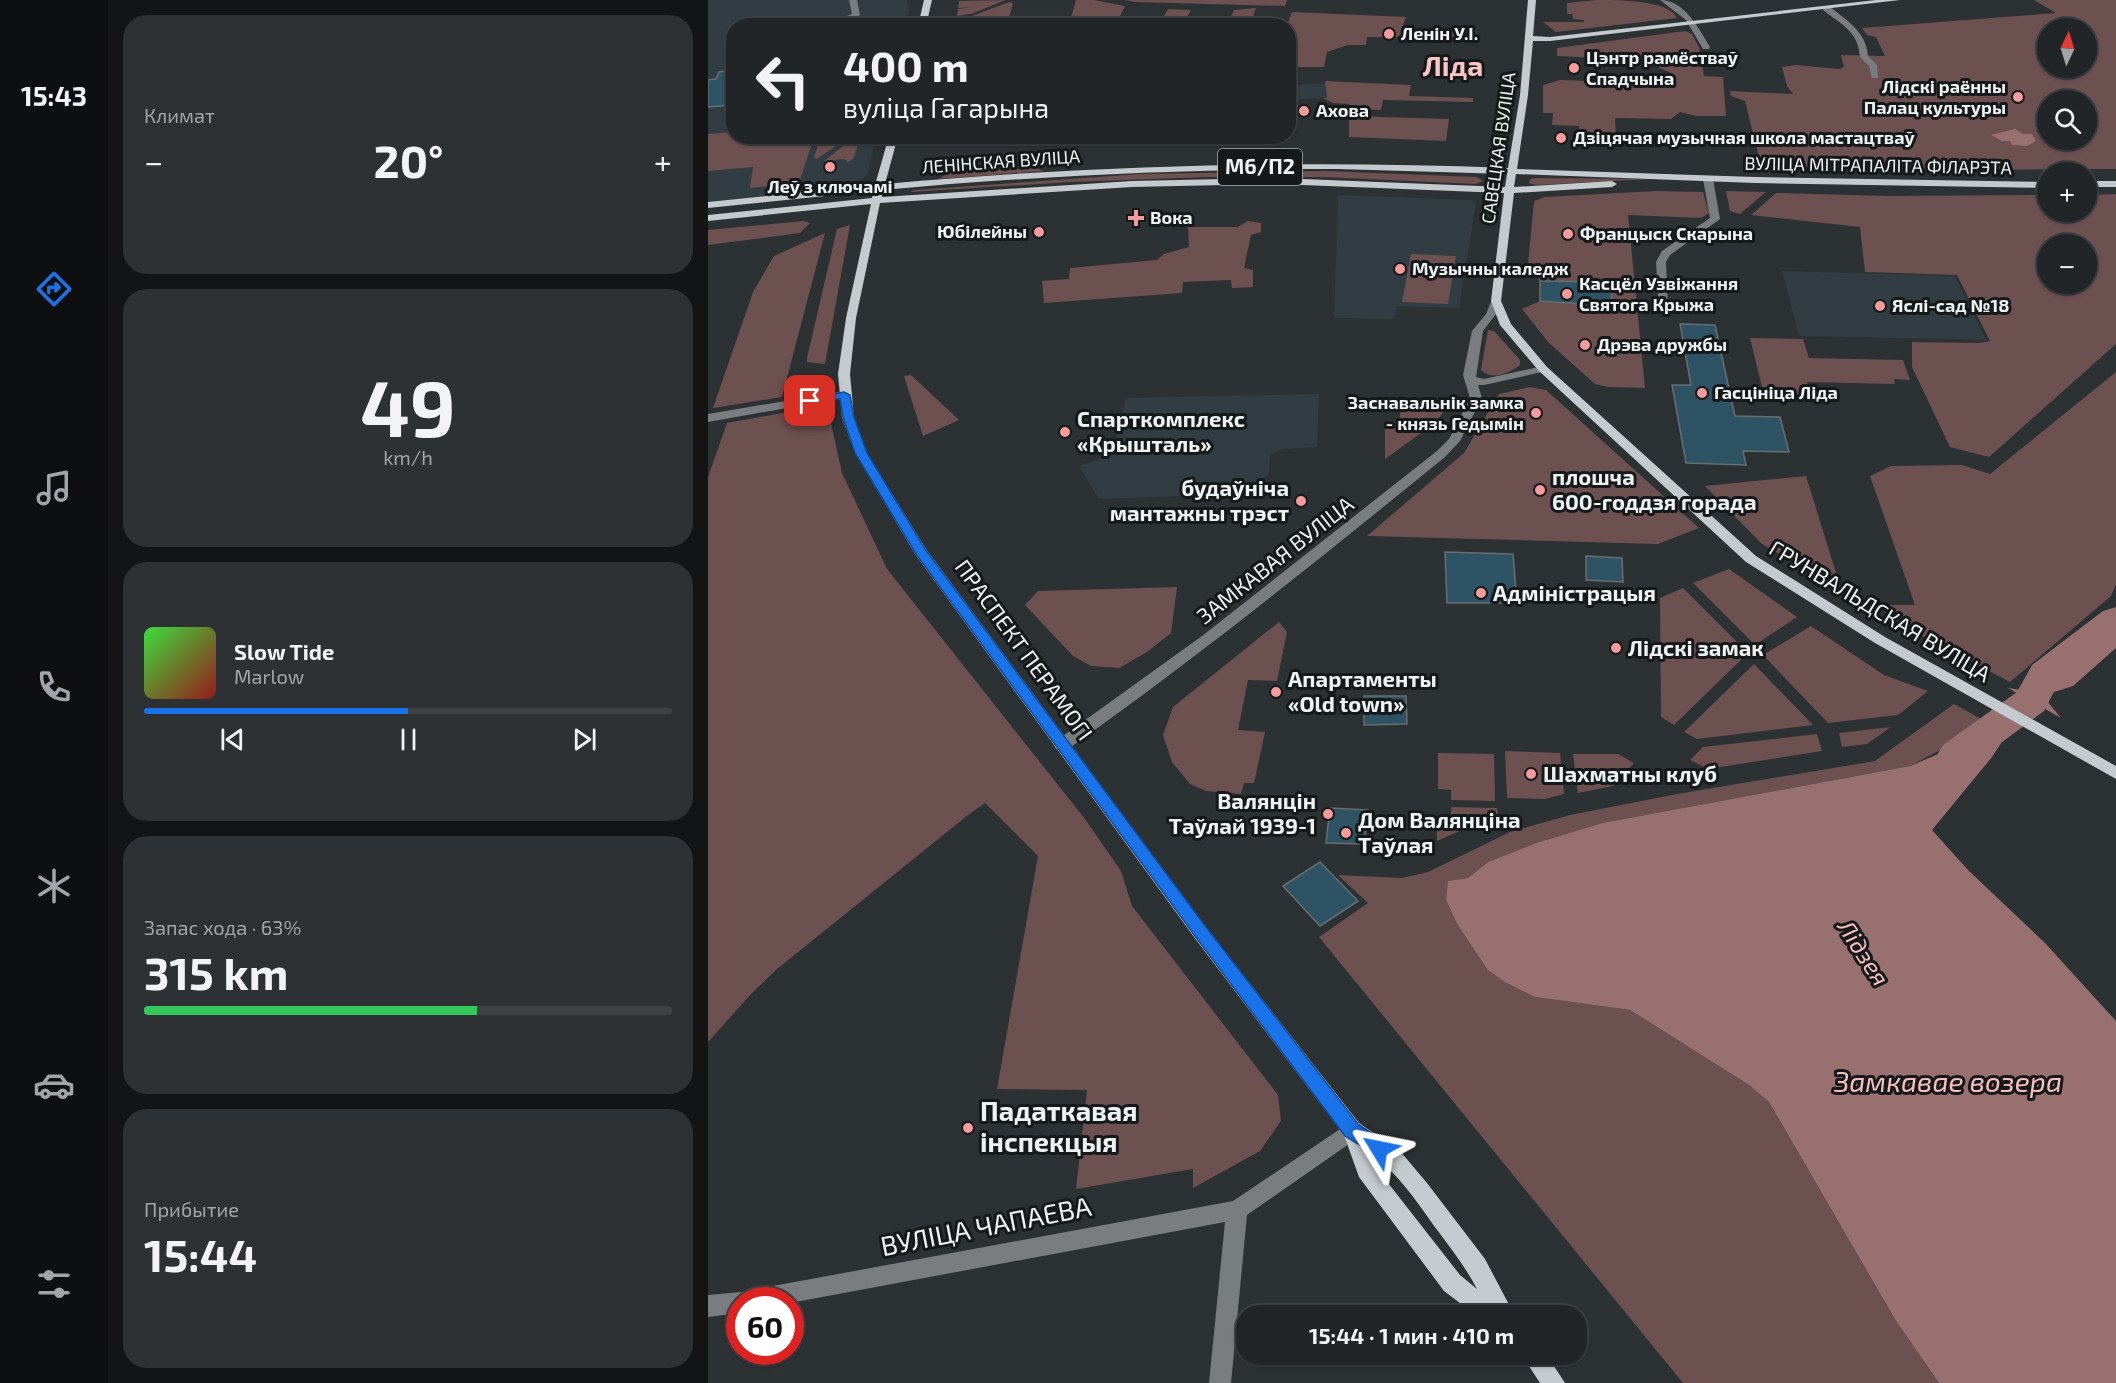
<!DOCTYPE html>
<html lang="ru">
<meta charset="utf-8">
<style>
body{margin:0;font-family:"Exo 2",sans-serif;background:#2d3133;color:#f1f3f6;height:100vh;display:flex;flex-direction:column;font-size:22px;white-space:nowrap}
*{box-sizing:border-box;margin:0}
p{font-size:20px;color:#a2a5a7}
.icon{flex:none;width:33px;height:33px;fill:none;stroke:currentColor;stroke-width:2;stroke-linecap:round;stroke-linejoin:round}
.map{position:relative;flex:1;overflow:hidden}
.drawer{display:flex;flex-direction:column;gap:15px;padding:15px;background:#121415;width:600px}
.drawer>*{flex:none}
.banner{position:absolute;left:18px;top:18px;width:570px;height:126px;border-radius:24px;box-shadow:0 2px 4px #0004,0 0 0 2px #3e4244;background:#212527;color:#f1f3f6;overflow:hidden}
.needle{width:39px;rotate:4deg}
.buttons{position:absolute;left:1329px;top:18px;display:grid;gap:12px}
.buttons a{display:grid;place-items:center;width:60px;height:60px;border-radius:50%;background:#212527;box-shadow:0 2px 4px #0004,0 0 0 2px #3e4244;font-size:30px}
.speed{position:absolute;left:18px;top:1287px;display:flex;gap:12px;font-size:30px;font-weight:700;text-align:center}
.speed>*{display:grid;place-content:center;width:78px;height:78px;border-radius:50%;background:#212527;box-shadow:0 2px 4px #0004,0 0 0 2px #3e4244;line-height:1}
.speed .limit{border:9px solid #d22;background:#fff;color:#111}
.pin{position:absolute;display:grid;place-items:center;width:51px;height:51px;color:#fff;margin:-26px;border-radius:12px;box-shadow:0 3px 9px #0006}
.me{position:absolute;width:66px;margin:-33px;rotate:305deg;stroke-linejoin:round;filter:drop-shadow(0 0 4px #0008)}
.turn{display:flex;align-items:center;gap:21px;height:126px;padding:0 18px;font-size:27px}
.turn .icon{width:78px;height:78px;stroke-width:2.5}
.turn b{display:block;font-size:42px;line-height:51px}
.big{font-size:45px;font-weight:700;line-height:1.1}
.drawer .card{flex:1;display:flex;flex-direction:column;justify-content:center;gap:9px;min-width:0;padding:0 21px;border-radius:24px;background:#2d3133}
.drawer .dial{align-items:center;gap:0}
.dial b{font-size:78px;line-height:1}
.song{display:flex;align-items:center;gap:18px}
.cover{width:72px;height:72px;border-radius:9px;background:linear-gradient(135deg,hsl(120 70% 55%),hsl(0 70% 35%))}
.played{height:6px;border-radius:3px;background:linear-gradient(90deg,#1a73e8 50%,#3e4244 50%)}
.keys{display:flex;justify-content:space-around;direction:ltr}
.heat{display:flex;justify-content:space-between;align-items:center;font-size:33px;direction:ltr}
.charge{height:9px;border-radius:4px;background:linear-gradient(90deg,#34c759 63%,#3e4244 0)}
.trip{position:absolute;left:528px;top:1305px;width:351px;height:60px;border-radius:24px;background:#212527;box-shadow:0 2px 4px #0004,0 0 0 2px #3e4244;font-weight:700;line-height:60px;text-align:center}
main{display:flex;flex:1;min-height:0}
.tab-bar{display:flex;flex-direction:column;width:108px;justify-content:space-around;align-items:center;background:#0d0f10;color:#a2a5a7}
.tab-bar .icon{width:42px;height:42px}
.tab-bar .active{color:#1a73e8}
.tab-bar b{font-size:27px;color:#f1f3f6}
.map>svg:first-child{display:block}
.built{fill:#313d43}
.green{fill:#6d5151;fill-rule:evenodd}
.water{fill:#987070}
.lines{fill:none;stroke-linecap:round;stroke-linejoin:round}
.river{fill:#987070;fill-rule:evenodd}
.building{fill:#2d5364;stroke:#686e71;stroke-width:1.5}
.minor{fill:#7a7d7f;fill-rule:evenodd}
.major{fill:#c4cacd;fill-rule:evenodd}
.route{fill:#1a73e8;stroke:#114b97;stroke-width:1.5}
.poi-dot{fill:#f59b9c;stroke:#16191a;stroke-width:2}
.labels{text-anchor:middle;stroke-width:6;stroke-linejoin:round;paint-order:stroke}
.far-poi-label{font-size:18px;font-weight:bold;fill:#eef2f3;stroke:#16191a;text-anchor:start}
.far-street-label{font-size:18px;fill:#eef2f3;stroke:#16191a}
.shield{fill:#16191a;stroke:#adb1b2;stroke-width:1.5}
.shield-label{font-size:21px;font-weight:bold;fill:#eef2f3}
.poi-label{font-size:22px;font-weight:bold;fill:#eef2f3;stroke:#16191a;text-anchor:start}
.street-label{font-size:22px;fill:#eef2f3;stroke:#16191a}
.water-label{font-size:24px;font-style:italic;fill:#f8bfbf;stroke:#16191a}
.near-poi-label{font-size:27px;font-weight:bold;fill:#eef2f3;stroke:#16191a;text-anchor:start}
.near-street-label{font-size:27px;fill:#eef2f3;stroke:#16191a}
.far-town-label{font-size:28px;font-weight:bold;fill:#fac5c5;stroke:#16191a}
.near-water-label{font-size:28px;font-style:italic;fill:#f8bfbf;stroke:#16191a}
</style>
<main>
<nav class="tab-bar">
<b>15:43</b>
<svg class="icon active" aria-label="directions" viewBox="0 0 24 24"><path d="M12 3l9 9-9 9-9-9zM9 14v-3h6M13 9l2 2-2 2"/></svg>
<svg class="icon" aria-label="music" viewBox="0 0 24 24"><path d="M9 18V5l10-2v13"/><circle cx="6" cy="18" r="3"/><circle cx="16" cy="16" r="3"/></svg>
<svg class="icon" aria-label="phone" viewBox="0 0 24 24"><path d="M5 4h4l2 5-3 2q2 4 5 5l2-3 5 2v4C11 20 4 13 5 4z"/></svg>
<svg class="icon" aria-label="climate" viewBox="0 0 24 24"><path d="M12 3v18M4 7l16 10M4 17L20 7"/></svg>
<svg class="icon" aria-label="car" viewBox="0 0 24 24"><path d="M5 17H2v-5l4-1 3-4h7l3 4 3 1v5h-3M9 17h6M6 11h13"/><circle cx="7" cy="17" r="2"/><circle cx="17" cy="17" r="2"/></svg>
<svg class="icon" aria-label="filters" viewBox="0 0 24 24"><path d="M4 7h16M4 17h16"/><circle cx="9" cy="7" r="2"/><circle cx="15" cy="17" r="2"/></svg>
</nav>
<section class="drawer">
<div class="card"><p>Климат</p>
<div class="heat"><a>−</a><b class="big">20°</b><a>+</a></div>
</div>
<div class="card dial"><b>49</b><p>km/h</p></div>
<div class="card">
<div class="song"><i class="cover"></i><div><b>Slow Tide</b><p>Marlow</p></div></div>
<div class="played"></div>
<div class="keys"><svg class="icon" aria-label="previous" viewBox="0 0 24 24"><path d="M18 5L8 12l10 7zM5 5v14"/></svg><svg class="icon" aria-label="pause" viewBox="0 0 24 24"><path d="M8 5v14M16 5v14"/></svg><svg class="icon" aria-label="next" viewBox="0 0 24 24"><path d="M6 5l10 7-10 7zM19 5v14"/></svg></div>
</div>
<div class="card"><p>Запас хода · 63%</p><b class="big">315 km</b><div class="charge"></div></div>
<div class="card"><p>Прибытие</p><b class="big">15:44</b></div>
</section>
<div class="map">
<svg width="1408" height="1383" viewBox="0 0 1408 1383">
<rect width="100%" height="100%" fill="#2c3134"/>
<g class="built">
<path d="M0,0H199L201,10L197,25L26,26V136L169,137L159,174L153,180L125,188L0,202Z"/>
<path d="M618,83L619,98L581,100L580,85Z"/>
<path d="M630,195L763,200L768,203L751,308L689,306L686,319L626,318Z"/>
<path d="M1074,271L1247,276L1278,340L1091,336Z"/>
<path d="M611,394L609,447L575,449L562,455L561,474L537,494L391,499L371,466L404,455L418,398Z"/>
</g>
<g class="green">
<path d="M298,0L263,14L249,16L250,9L265,7L250,8L251,1Z"/>
<path d="M368,0H386L417,6L408,25H361Z"/>
<path d="M417,0H579L577,6L426,2Z"/>
<path d="M889,0C910,0 961,0 969,18L848,32L835,22H876V20L865,19L864,14H859V3Z"/>
<path d="M1326,0H1408V169L1194,170L1053,166L1037,101L1023,96L1022,91L1085,94L1079,86L1074,67L1088,65L1131,69L1136,67L1133,55L1177,56L1168,37L1159,35L1154,28L1348,13ZM1340,28H1378V68H1340ZM1340,100H1378V140H1340Z"/>
<path d="M301,2L305,3L299,25H258L261,17Z"/>
<path d="M548,8L542,25H519L526,10Z"/>
<path d="M460,9L483,10L475,25H451Z"/>
<path d="M584,12L698,17L694,28L768,30L767,37H659L658,45H640L619,52L616,67H583L581,74L579,25Z"/>
<path d="M977,31L984,34L991,47L996,76L1015,77L1018,116H988L972,112L963,119L907,118L908,137L872,136L871,126L844,125L845,113H835V85L852,80L935,83L963,73L934,60L849,56V48Z"/>
<path d="M617,81L703,85L701,96L765,98V102L675,100L673,110L639,109L641,104L625,103L615,98H619Z"/>
<path d="M641,116L741,119L738,141L641,137Z"/>
<path d="M25,132L26,136L106,137L91,183L84,187L72,189V185L42,188L45,167L0,171V134Z"/>
<path d="M113,136H141V137L109,159L106,158Z"/>
<path d="M147,137H153L145,159L140,162L136,159L116,161Z"/>
<path d="M328,168L336,171L231,179L242,172Z"/>
<path d="M617,171L769,177L775,181L768,184L616,177H499L363,182L202,192L206,190L432,174Z"/>
<path d="M828,178L942,179L828,185L821,183L822,179Z"/>
<path d="M948,191L995,192L1001,213L993,218L920,215L937,388L900,387L887,384L840,342L814,309L832,301L904,306L903,282L832,281L820,264L826,201L837,197Z"/>
<path d="M1018,191L1058,192L1032,214L1022,211Z"/>
<path d="M1068,193L1179,196L1339,195L1340,212H1378L1379,195L1408,194V344L1281,457L1242,447L1204,367V342L1273,343L1282,341L1249,275L1157,272L1152,227L1043,215ZM1378,244V284H1340V244Z"/>
<path d="M95,221L102,223L92,233L0,245V230Z"/>
<path d="M540,221L553,223V232L543,235L536,268L545,270V287L524,288L523,280L475,282L474,293L336,303L334,281L361,279L362,268L449,260L456,254L481,247L480,227H530Z"/>
<path d="M142,225L117,364L99,362V358L129,229Z"/>
<path d="M117,233L74,397L5,408L45,292L66,256Z"/>
<path d="M703,254L748,256L740,304L694,302Z"/>
<path d="M780,330L786,331L812,360V365C801,373 784,381 773,370Z"/>
<path d="M1042,338L1095,339L1101,358L1195,360L1202,380L1186,379L1187,384L1099,382L1103,400L1057,399Z"/>
<path d="M1408,372V584L1403,596L1302,682L1178,617L1177,605H1207L1162,476L1183,466L1254,465L1282,474Z"/>
<path d="M203,375L251,420L215,436L196,376Z"/>
<path d="M822,387L838,390L991,528L950,544L659,536L756,453L791,394Z"/>
<path d="M119,405L134,473L179,569L377,819L413,871L424,906L570,1095L573,1121L552,1151L485,1188V1169L368,1189L379,1090L289,1089L330,856L277,803L260,815L69,969L44,993L0,1042V477L19,423Z"/>
<path d="M693,410L736,411L727,423L677,459V424L691,420Z"/>
<path d="M1098,476L1133,589L1054,544L997,486Z"/>
<path d="M1021,569L1089,617L1047,645L985,583Z"/>
<path d="M469,587L463,633L439,652L411,668L383,666L365,656L317,605L330,591Z"/>
<path d="M975,588L1040,653L966,725L953,717L952,598Z"/>
<path d="M571,622L579,632L569,681L540,680L530,730L557,732L546,783H536L533,794L498,791L482,784L464,762L455,735L465,707Z"/>
<path d="M1103,626L1176,675L1220,691L1190,715L1120,723L1055,655Z"/>
<path d="M1046,664L1105,725L989,739L976,732Z"/>
<path d="M1246,704L1275,720L1255,738L1202,766L894,823L828,843L780,862L760,878L741,881L738,900L748,922L827,997L922,1010L1041,1085L1061,1102L1188,1321L1231,1383H975L611,937L660,903L630,875L694,878L720,872L802,832L862,815L969,794L1167,761Z"/>
<path d="M1183,727L1159,744L1134,747L1131,733Z"/>
<path d="M1109,734L1114,751L1000,769L982,760L995,747Z"/>
<path d="M797,751L852,753L856,794L837,799L799,798Z"/>
<path d="M730,753L786,754L787,801L743,800V790L730,789Z"/>
<path d="M865,754H910L926,763L905,786L870,793Z"/>
<path d="M743,807L789,808L790,814L729,841V817H743Z"/>
</g>
<g class="water">
<path d="M1307,129L1315,134H1324L1328,141L1319,146L1304,145L1302,141H1294L1283,135Z"/>
<path d="M1408,619V648L1365,686L1340,694L1339,701L1353,718L1300,688L1321,691Z"/>
<path d="M1282,725H1291L1299,734L1284,757L1224,830L1260,870L1337,943L1408,1021V1383H1231L1188,1321L1061,1102L1041,1085L922,1010L827,997L797,982L780,970L748,922L738,900L740,881L760,878L780,862L828,843L894,823L1202,766L1254,744Z"/>
</g>
<g class="lines">
<path class="river" d="M1408,607V637L1351,682L1336,711L1263,765L1249,770L1235,765L1229,755L1235,745L1309,692L1324,665L1395,611Z"/>
</g>
<g class="building">
<path d="M26,70V105L0,107V80L8,79L11,72Z"/>
<path d="M832,281L903,282L904,306L832,301Z"/>
<path d="M972,324L1007,325L1027,416L1072,417L1081,452L1035,451L1038,465L978,463L964,385H983Z"/>
<path d="M737,552L805,554L809,603H739Z"/>
<path d="M878,556L914,558L915,582L878,580Z"/>
<path d="M656,696H698L699,724L656,725Z"/>
<path d="M622,808L660,810L656,844L618,843Z"/>
<path d="M612,862L650,901L612,926L575,886Z"/>
</g>
<g class="lines">
<g class="minor">
<path d="M141,0H149L152,15L140,22H134V18L144,14Z"/>
<path d="M952,0C977,0 991,29 1002,47L1001,49H995L978,20Z"/>
<path d="M1115,6H1121C1139,21 1158,31 1160,56L1169,65L1170,78H1164L1161,66L1152,57C1150,31 1134,25 1115,10Z"/>
<path d="M1000,176L1005,179L1012,219L962,255L958,262L960,310L959,312H951L948,262L954,251L1002,218L995,179Z"/>
<path d="M788,298L793,301L788,314L775,331L768,377L776,379L835,366L839,367V371L776,385H770L774,398L752,441L737,457C614,557 490,657 360,749H348L346,745L348,741L494,636L729,451L741,439L762,398L755,375L764,331L778,314L784,299Z"/>
<path d="M137,391L141,393V397L0,422V414Z"/>
<path d="M644,1121L651,1123L654,1130L651,1137L539,1215L523,1383H501L517,1222L82,1303V1300H32V1313L0,1317V1295L33,1292L525,1201Z"/>
</g>
<g class="major">
<path d="M216,0H224L218,26H210Z"/>
<path d="M820,0H828L825,36L842,37L1168,0H1192L842,41H825L820,95L809,169L1047,177L1340,182V188L1047,183L808,174L806,187L904,181L909,184L904,187L806,193L793,301L803,324L839,367L1048,556L1177,637L1408,766V779L1167,643L1038,562L831,371L792,325L783,301L796,193L569,184L424,187L172,203L148,318L142,374L146,417L159,453L218,549L498,927L651,1123L692,1151L719,1183L777,1259L807,1316H769L736,1291L651,1177L636,1135L486,937L207,554L147,453L134,417L130,374L138,318L163,204L0,221V215L164,198L165,191L0,208V202L167,185L181,136H190L177,184C384,165 592,160 800,168L812,95ZM630,169L799,174L797,187L569,178L424,181L174,197L175,190C326,176 478,169 630,169ZM662,1154C691,1173 710,1204 730,1231C744,1250 758,1268 769,1289L752,1275L666,1165Z"/>
<rect x="1378" y="181" width="30" height="6"/>
<path d="M813,1354H838L857,1383H832Z"/>
</g>
</g>
<path class="route" d="M136,392L142,395L146,417L159,453L217,549L498,927L650,1124L678,1143L680,1149L678,1155L671,1157L637,1136L487,936L208,554L147,453L135,417L132,399L102,404L96,401L102,398Z"/>
<g class="poi-dot">
<circle cx="681" cy="34" r="6"/>
<circle cx="866" cy="68" r="6"/>
<circle cx="1310" cy="97" r="6"/>
<circle cx="596" cy="111" r="6"/>
<circle cx="853" cy="138" r="6"/>
<circle cx="122" cy="167" r="6"/>
<path d="M425 209h6v6h6v6h-6v6h-6v-6h-6v-6h6z"/>
<circle cx="331" cy="232" r="6"/>
<circle cx="860" cy="234" r="6"/>
<circle cx="692" cy="269" r="6"/>
<circle cx="859" cy="294" r="6"/>
<circle cx="1172" cy="306" r="6"/>
<circle cx="877" cy="345" r="6"/>
<circle cx="994" cy="393" r="6"/>
<circle cx="828" cy="413" r="6"/>
<circle cx="357" cy="432" r="6"/>
<circle cx="832" cy="490" r="6"/>
<circle cx="593" cy="501" r="6"/>
<circle cx="773" cy="593" r="6"/>
<circle cx="908" cy="648" r="6"/>
<circle cx="568" cy="692" r="6"/>
<circle cx="823" cy="774" r="6"/>
<circle cx="620" cy="814" r="6"/>
<circle cx="638" cy="833" r="6"/>
<circle cx="260" cy="1128" r="6"/>
</g>
<g class="labels">
<g class="far-poi-label">
<text x="693" y="40">Ленін У.І.</text>
<text x="878" y="64">Цэнтр рамёстваў<tspan x="878" dy="21">Спадчына</tspan></text>
<text x="1298" y="93" text-anchor="end">Лідскі раённы<tspan x="1298" dy="21">Палац культуры</tspan></text>
<text x="608" y="117">Ахова</text>
<text x="865" y="144">Дзіцячая музычная школа мастацтваў</text>
<text x="122" y="193" text-anchor="middle">Леў з ключамі</text>
<text x="442" y="224">Вока</text>
<text x="319" y="238" text-anchor="end">Юбілейны</text>
<text x="872" y="240">Францыск Скарына</text>
<text x="704" y="275">Музычны каледж</text>
<text x="871" y="290">Касцёл Узвіжання<tspan x="871" dy="21">Святога Крыжа</tspan></text>
<text x="1184" y="312">Яслі-сад №18</text>
<text x="889" y="351">Дрэва дружбы</text>
<text x="1006" y="399">Гасцініца Ліда</text>
<text x="816" y="409" text-anchor="end">Заснавальнік замка<tspan x="816" dy="21">- князь Гедымін</tspan></text>
</g>
<g class="far-street-label">
<text transform="translate(791 148) rotate(-82)" y="6">САВЕЦКАЯ ВУЛІЦА</text>
<text transform="translate(293 162) rotate(-4)" y="6">ЛЕНІНСКАЯ ВУЛІЦА</text>
<text transform="translate(1170 166) rotate(1)" y="6">ВУЛІЦА МІТРАПАЛІТА ФІЛАРЭТА</text>
</g>
<rect class="shield" x="510" y="149" width="84" height="36" rx="4.5"/>
<g class="shield-label">
<text x="552" y="174">М6/П2</text>
</g>
<g class="poi-label">
<text x="369" y="427">Спарткомплекс<tspan x="369" dy="25">«Крышталь»</tspan></text>
<text x="844" y="485">плошча<tspan x="844" dy="25">600-годдзя горада</tspan></text>
<text x="581" y="496" text-anchor="end">будаўніча<tspan x="581" dy="25">мантажны трэст</tspan></text>
<text x="785" y="601">Адміністрацыя</text>
<text x="920" y="656">Лідскі замак</text>
<text x="580" y="687">Апартаменты<tspan x="580" dy="25">«Old town»</tspan></text>
<text x="835" y="782">Шахматны клуб</text>
<text x="608" y="809" text-anchor="end">Валянцін<tspan x="608" dy="25">Таўлай 1939-1</tspan></text>
<text x="650" y="828">Дом Валянціна<tspan x="650" dy="25">Таўлая</tspan></text>
</g>
<g class="street-label">
<text transform="translate(567 560) rotate(-38)" y="8">ЗАМКАВАЯ ВУЛІЦА</text>
<text transform="translate(1172 611) rotate(31)" y="8">ГРУНВАЛЬДСКАЯ ВУЛІЦА</text>
<text transform="translate(316 650) rotate(54)" y="8">ПРАСПЕКТ ПЕРАМОГІ</text>
</g>
<g class="water-label">
<text transform="translate(1155 953) rotate(57)" y="8">Лідзея</text>
</g>
<g class="near-poi-label">
<text x="272" y="1121">Падаткавая<tspan x="272" dy="31">інспекцыя</tspan></text>
</g>
<g class="near-street-label">
<text transform="translate(278 1227) rotate(-11)" y="9">ВУЛІЦА ЧАПАЕВА</text>
</g>
<g class="far-town-label">
<text x="745" y="76">Ліда</text>
</g>
<g class="near-water-label">
<text x="1240" y="1092">Замкавае возера</text>
</g>
</g>
</svg>
<div class="buttons">
<a><svg class="needle" viewBox="-14 -14 28 28"><path d="M0-13l5 13h-10z" fill="#e53935"/><path d="M0 13l5-13h-10z" fill="#a2a5a7"/></svg></a>
<a><svg class="icon" aria-label="search" viewBox="0 0 24 24"><circle cx="10" cy="10" r="6"/><path d="M15 15l6 6"/></svg></a>
<a>+</a>
<a>−</a>
</div>
<div class="speed"><div class="limit">60</div></div>
<div class="pin" style="left:102px;top:401px;background:#d93025"><svg class="icon" aria-label="arrive" viewBox="0 0 24 24"><path d="M6 21V4h12l-3 4 3 4H6"/></svg></div>
<svg class="me" style="left:671px;top:1149px" viewBox="-20 -20 40 40"><path d="M0-17L14 15 0 8-14 15z" fill="#1a73e8" stroke="#fff" stroke-width="4"/></svg>
<div class="trip">15:44 · 1 мин · 410 m</div>
<div class="banner">
<div class="turn"><svg class="icon" aria-label="left" viewBox="0 0 24 24"><path d="M17 20v-9H6M10 6l-5 5 5 5"/></svg><div><b>400 m</b>вуліца Гагарына</div></div>
</div>
</div>
</main>
